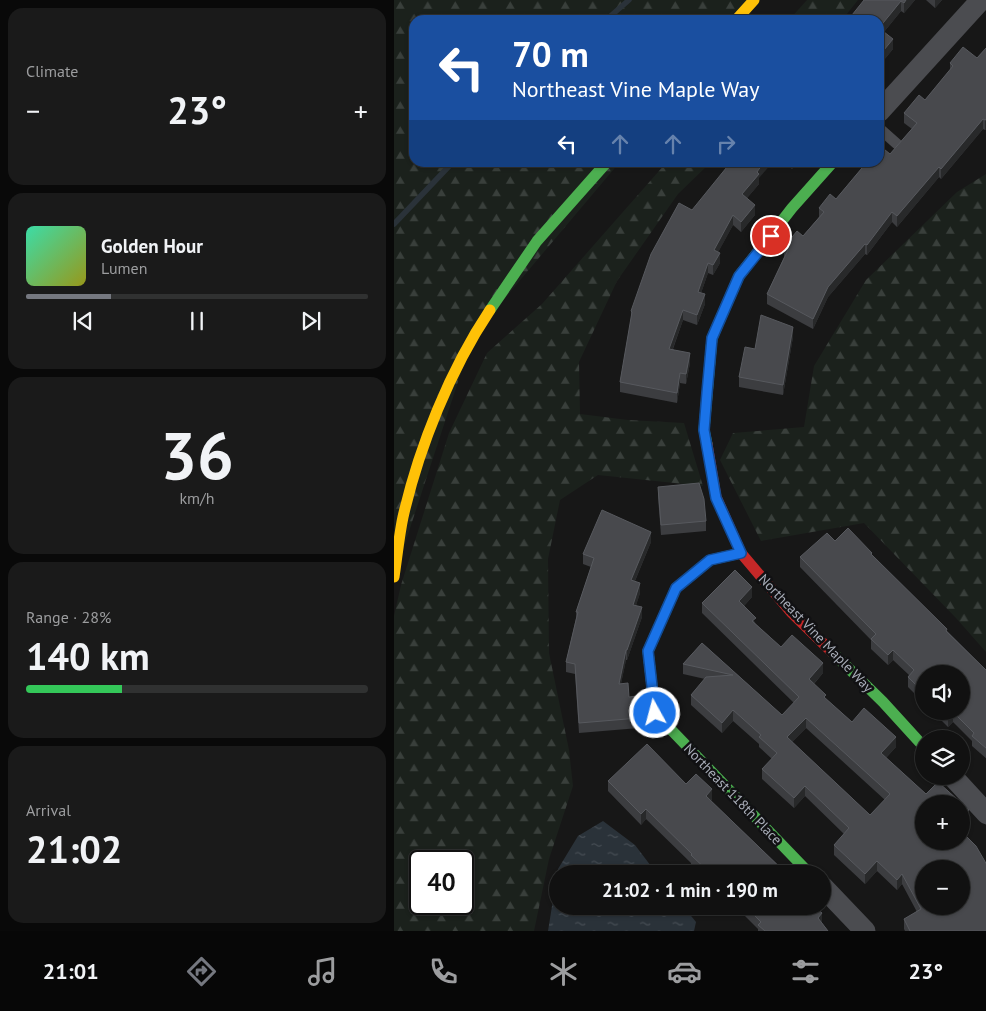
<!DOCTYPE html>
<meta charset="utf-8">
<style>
body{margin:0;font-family:"PT Sans",sans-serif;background:#1a1a1a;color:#f1f3f6;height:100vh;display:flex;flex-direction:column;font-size:19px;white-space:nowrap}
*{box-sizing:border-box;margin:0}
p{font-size:16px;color:#9c9d9f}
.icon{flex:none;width:28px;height:28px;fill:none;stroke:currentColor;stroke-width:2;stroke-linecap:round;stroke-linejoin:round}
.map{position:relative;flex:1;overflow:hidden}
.sheet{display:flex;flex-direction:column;gap:8px;padding:8px;background:#090909;width:394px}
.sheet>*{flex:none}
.hud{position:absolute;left:15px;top:15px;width:475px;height:152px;border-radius:15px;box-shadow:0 1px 4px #0004,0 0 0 1px #303131;background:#1a4fa0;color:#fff;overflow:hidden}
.tools{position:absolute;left:521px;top:665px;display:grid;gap:10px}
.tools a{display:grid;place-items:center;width:55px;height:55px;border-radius:50%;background:#111;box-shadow:0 1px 4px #0004,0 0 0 1px #303131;font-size:25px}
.speed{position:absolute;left:15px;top:850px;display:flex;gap:10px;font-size:25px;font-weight:700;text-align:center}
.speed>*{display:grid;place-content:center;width:65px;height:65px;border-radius:50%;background:#111;box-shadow:0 1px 4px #0004,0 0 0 1px #303131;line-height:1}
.speed .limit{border:2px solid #111;border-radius:8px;background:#fff;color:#111}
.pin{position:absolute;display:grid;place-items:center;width:42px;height:42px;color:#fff;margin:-21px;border:2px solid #fff;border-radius:50%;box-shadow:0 1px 5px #0007}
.me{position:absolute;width:55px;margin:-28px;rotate:353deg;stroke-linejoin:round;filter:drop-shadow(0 0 4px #0008)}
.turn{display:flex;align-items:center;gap:18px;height:105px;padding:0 20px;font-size:22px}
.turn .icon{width:65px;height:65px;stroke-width:2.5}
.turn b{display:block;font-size:35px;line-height:42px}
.lanes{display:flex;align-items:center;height:48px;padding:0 20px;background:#0003;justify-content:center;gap:25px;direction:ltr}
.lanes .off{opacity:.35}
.big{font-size:38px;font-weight:700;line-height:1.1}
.sheet .widget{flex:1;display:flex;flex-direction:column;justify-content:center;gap:8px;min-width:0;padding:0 18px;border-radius:15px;background:#1a1a1a}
.sheet .dial{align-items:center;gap:0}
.dial b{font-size:65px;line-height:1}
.song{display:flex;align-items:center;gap:15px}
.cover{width:60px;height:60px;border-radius:8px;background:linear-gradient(135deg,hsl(160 70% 55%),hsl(60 70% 35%))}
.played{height:5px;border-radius:2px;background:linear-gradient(90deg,#757880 25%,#303131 25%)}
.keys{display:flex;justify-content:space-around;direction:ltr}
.heat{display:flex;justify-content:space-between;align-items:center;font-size:28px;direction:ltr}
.charge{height:8px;border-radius:4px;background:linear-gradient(90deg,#34c759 28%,#303131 0)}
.trip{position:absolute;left:155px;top:865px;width:282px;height:50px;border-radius:25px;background:#111;box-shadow:0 1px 4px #0004,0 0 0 1px #303131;font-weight:700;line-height:50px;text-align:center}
.dock{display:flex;height:80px;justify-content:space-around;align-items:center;background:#070707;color:#9c9d9f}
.dock .icon{width:35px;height:35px}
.dock .current{color:#757880}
.dock b{font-size:22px;color:#f1f3f6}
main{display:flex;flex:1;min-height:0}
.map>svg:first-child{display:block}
.forest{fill:url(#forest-firs);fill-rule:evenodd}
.water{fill:url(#water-ripples)}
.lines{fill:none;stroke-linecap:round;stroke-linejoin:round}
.stream{stroke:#2a3239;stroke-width:5.5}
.lane{stroke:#4b4c50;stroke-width:11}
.street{stroke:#4b4c50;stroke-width:21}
.fast{stroke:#4caf50;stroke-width:11}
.slow{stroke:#ffc107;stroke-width:11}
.jam{stroke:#c62828;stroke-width:11}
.wall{fill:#3c3d40;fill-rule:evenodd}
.shaded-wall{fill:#28292a}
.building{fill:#48494d;stroke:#57595e;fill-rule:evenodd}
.route-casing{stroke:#114b97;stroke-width:12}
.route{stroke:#1a73e8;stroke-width:9}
.labels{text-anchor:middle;stroke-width:5;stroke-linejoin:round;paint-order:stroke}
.street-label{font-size:14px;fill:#a8adb8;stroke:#111113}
</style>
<main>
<section class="sheet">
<div class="widget"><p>Climate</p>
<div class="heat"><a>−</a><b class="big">23°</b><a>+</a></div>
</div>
<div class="widget">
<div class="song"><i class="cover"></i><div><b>Golden Hour</b><p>Lumen</p></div></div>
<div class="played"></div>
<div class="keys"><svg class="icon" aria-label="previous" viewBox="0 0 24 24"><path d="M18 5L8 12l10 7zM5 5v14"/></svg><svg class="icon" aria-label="pause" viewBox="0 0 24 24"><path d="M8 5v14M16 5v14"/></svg><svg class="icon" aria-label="next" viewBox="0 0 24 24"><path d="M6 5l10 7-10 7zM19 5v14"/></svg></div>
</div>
<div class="widget dial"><b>36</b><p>km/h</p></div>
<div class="widget"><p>Range · 28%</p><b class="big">140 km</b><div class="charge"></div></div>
<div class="widget"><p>Arrival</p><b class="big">21:02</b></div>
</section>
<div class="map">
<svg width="593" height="931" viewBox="0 0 593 931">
<defs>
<pattern id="forest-firs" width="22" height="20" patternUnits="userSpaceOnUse" patternTransform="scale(1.25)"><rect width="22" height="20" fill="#1b211c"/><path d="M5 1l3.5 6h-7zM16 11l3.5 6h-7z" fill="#393f3b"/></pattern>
<pattern id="water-ripples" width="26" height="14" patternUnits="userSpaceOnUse" patternTransform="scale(1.25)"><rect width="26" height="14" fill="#2a3239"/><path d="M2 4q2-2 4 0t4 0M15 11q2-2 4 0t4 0" fill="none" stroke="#464d54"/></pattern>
</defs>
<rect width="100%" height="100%" fill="#171717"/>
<g class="forest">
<path d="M0,0H361L344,20H20V162L225,163L79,336L0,577Z"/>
<path d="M413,0H464L448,20H395Z"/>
<path d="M272,163H316L284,194L223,281L185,362L186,414L234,420L290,423L309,486L204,475L166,500L154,559L155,653L175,750L179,786L155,859L140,931H0V616L7,585L55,433L93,353L148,304ZM26,861H69V904H26Z"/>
<path d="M592,174V652L562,618L470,523L367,541L326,460L339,433L410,427L420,366L472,280L563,192Z"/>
</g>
<path class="water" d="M209,821L241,845L263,874H164V906H289L302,922L300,931H154L164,869L184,836Z"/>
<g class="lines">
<g class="stream">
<path d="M212,20L235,0"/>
<path d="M0,224L59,162"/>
</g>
<path class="lane" d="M485,128L503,144"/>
<g class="street">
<path d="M485,112L587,0"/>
<path d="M558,776L593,814"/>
<path d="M429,887L471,931"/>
</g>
<g class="fast">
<path d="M96,310L143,241L213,162"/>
<path d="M313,444L310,430L318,338L345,276L398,208L439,162"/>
<path d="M347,553L316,560L282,588L254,651L261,713L416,874"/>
<path d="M438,652L489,702L530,747"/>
</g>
<g class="slow">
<path d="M342,20L360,0"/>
<path d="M0,577C3,557 5,536 9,517C25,447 56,370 96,310"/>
</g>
<path class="jam" d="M313,444L322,497L347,553L397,612L438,652"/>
</g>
<g class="wall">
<path d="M470,0H521L510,13L507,11L490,32L499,49L485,66V20Z"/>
<path d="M532,0H548L541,8Z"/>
<path d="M593,47V129L591,130L589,129L547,179L545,177L503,227L498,222L473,255L471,254L434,297L419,329L373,304V294L390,257V247L409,236L425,217V208L442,199L468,168V162H485L496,154L518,129L510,123V113L531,100L556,70V63L583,58Z"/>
<path d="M391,162H404L398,169Z"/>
<path d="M365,178V184L353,198L361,215L347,232L339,225L324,252L326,263L319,275L314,273L307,293L311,304L303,325L289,320L279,349L296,363L292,384L286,383L283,403L226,392V382L237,319V311L298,210Z"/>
<path d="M399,337L389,395L345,387V377L361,349Z"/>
<path d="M264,487L312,521V531L267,535L264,497Z"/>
<path d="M441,541L478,555L593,671V759L578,746V741L559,722L554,727L538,711H568L530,674V703L514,687V677L515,675L499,660L494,665L477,649V640L406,567V557Z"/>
<path d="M257,542L241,581L246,593L242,605L248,617L233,660H232L227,683L235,697L245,718V728L185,733L181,674L172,672V662L182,618V612L197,567L189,564V554Z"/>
<path d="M358,597L350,606L362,624L387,647L429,673L420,684L432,699L458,722L502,747L492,758L532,794L575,820L530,804L593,931H511L510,929V919L523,912L508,884L503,890L483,871L471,884L440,855V845L450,834L411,796L400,808L368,779V769L378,759L365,747V744L339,721L328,733L297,705V695L311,679L289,674V664L308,643L388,715L400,703L308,613V603ZM412,728L491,800L476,815L398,742Z"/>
<path d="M214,781L292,784L318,799L317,801L393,874H307L297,865V863L252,819L247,825L214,791Z"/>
<path d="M341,906H421L428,923L434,931H364V929Z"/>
</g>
<g class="shaded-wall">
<path d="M512,0H521L510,13V3Z"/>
<path d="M541,0H548L541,8Z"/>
<path d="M507,1V11L485,38V28Z"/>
<path d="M499,39V49L485,66V56Z"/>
<path d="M589,119V129L547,179V169Z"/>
<path d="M593,119V129L591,130V120Z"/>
<path d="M370,162H379L365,178V184L348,204V194L363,172Z"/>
<path d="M398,162H404L398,169Z"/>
<path d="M545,167V177L503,227V216Z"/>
<path d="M361,205V215L347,232V222Z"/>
<path d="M498,212V222L473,255V245Z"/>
<path d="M339,215V225L320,260V250Z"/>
<path d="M471,244V254L434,297L419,329V319L434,287Z"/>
<path d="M326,253V263L319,275V265Z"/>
<path d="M314,263V273L304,302V292Z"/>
<path d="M311,294V304L303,325V315Z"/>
<path d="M289,310V320L275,359V349Z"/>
<path d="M399,327V337L389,395V385Z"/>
<path d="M296,353V363L292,384V374Z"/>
<path d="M286,373V383L283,403V393Z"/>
<path d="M257,532V542L237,590V580Z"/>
<path d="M246,583V593L239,615V605Z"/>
<path d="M358,587V597L345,611V601Z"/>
<path d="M248,607V617L233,660V650Z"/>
<path d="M232,650V660L225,694V684Z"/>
<path d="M499,650V660L494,665V655Z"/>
<path d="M429,663V673L415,689V679Z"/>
<path d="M339,710V721L328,733V723Z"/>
<path d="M559,712V722L554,727V717Z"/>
<path d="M412,718V728L393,747V737Z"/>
<path d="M502,737V747L487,763V753Z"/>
<path d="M411,786V796L400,808V798Z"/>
<path d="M318,789V799L312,806V796Z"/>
<path d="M252,809V819L247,825V814Z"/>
<path d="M575,810V820L568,828V818Z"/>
<path d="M483,861V871L471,884V874Z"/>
<path d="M508,874V884L503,890V880Z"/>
<path d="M428,913V923L424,918Z"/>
</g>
<g class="building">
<path d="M470,0H512L510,3L507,1L485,28L499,39L485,56V20H454Z"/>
<path d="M569,47L583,58L593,47V119L591,120L589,119L547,169L545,167L503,216L498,212L473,245L471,244L434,287L419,319L373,294L394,250L390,247L403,231L409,236L430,212L425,208L436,194L442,199L473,162H485V145L496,154L523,123L510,113L525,95L531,100L559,66L556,63Z"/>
<path d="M337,162H370L363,172L365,174L348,194L361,205L347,222L339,215L320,250L326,253L319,265L314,263L304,292L311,294L303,315L289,310L275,349L296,353L292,374L286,373L283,393L226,382L238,312L237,311L257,254L285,203L298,210Z"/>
<path d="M367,315L399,327L389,385L345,377L351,347L361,349Z"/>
<path d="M305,483L310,499L312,521L267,525L264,487Z"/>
<path d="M208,510L257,532L237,580L246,583L239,605L248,607L233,650H232L225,684L234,683L235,697L243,696L245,718L185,723L181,664L172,662L184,612H182L200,558L189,554Z"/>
<path d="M454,528L478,553L477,554L553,629L552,631L593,671V749L578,736L580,733L559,712L554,717L548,711H568V674H530V693L514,677L520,670L499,650L494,655L477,639L482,634L406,557L433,533L441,541Z"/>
<path d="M341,570L358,587L345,601L362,618L358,621L387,647L398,635L429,663L415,679L432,695L430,697L458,722L470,708L502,737L487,753L532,794L544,782L575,810L568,818V804H530V841H568V832L582,846L593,865V931H516L510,919L527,909L508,874L503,880L483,861L471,874L440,845L455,828L411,786L400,798L368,769L383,753L365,737L367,735L339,710L328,723L297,695L312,677L339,675L289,664L308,643L388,715L405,697L308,603ZM412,718L496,794L476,815L393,737ZM530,869H568V906H530Z"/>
<path d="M253,744L292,784L302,774L318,789L312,796L393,874H317L297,855L298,854L252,809L247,814L214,781Z"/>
<path d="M351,906H421L428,913L424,918L434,931H371L364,925L367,922Z"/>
</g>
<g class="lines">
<defs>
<path id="route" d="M261,713L254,651L282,588L316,560L347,553L322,498L310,430L313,393L318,338L345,276L377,236"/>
</defs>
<use href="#route" class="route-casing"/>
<use href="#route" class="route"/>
</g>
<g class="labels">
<g class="street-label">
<text transform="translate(422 633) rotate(46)" y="5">Northeast Vine Maple Way</text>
<text transform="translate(339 794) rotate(46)" y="5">Northeast 118th Place</text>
</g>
</g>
</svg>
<div class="tools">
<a><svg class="icon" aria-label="sound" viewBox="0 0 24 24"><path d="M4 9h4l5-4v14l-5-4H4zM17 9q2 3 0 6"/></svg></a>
<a><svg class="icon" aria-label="layers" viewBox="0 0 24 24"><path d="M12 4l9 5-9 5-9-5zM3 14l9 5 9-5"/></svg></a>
<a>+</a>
<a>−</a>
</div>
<div class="speed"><div class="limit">40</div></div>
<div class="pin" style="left:377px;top:236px;background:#d93025"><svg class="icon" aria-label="arrive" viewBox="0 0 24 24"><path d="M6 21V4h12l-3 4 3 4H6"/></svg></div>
<svg class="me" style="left:261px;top:713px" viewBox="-20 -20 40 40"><circle r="17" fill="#1a73e8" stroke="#fff" stroke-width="3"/><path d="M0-11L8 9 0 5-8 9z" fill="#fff"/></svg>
<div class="trip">21:02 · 1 min · 190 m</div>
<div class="hud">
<div class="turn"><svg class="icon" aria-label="left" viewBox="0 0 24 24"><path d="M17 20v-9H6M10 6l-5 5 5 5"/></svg><div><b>70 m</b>Northeast Vine Maple Way</div></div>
<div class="lanes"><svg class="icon" aria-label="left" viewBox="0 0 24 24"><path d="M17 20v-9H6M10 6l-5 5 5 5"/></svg><svg class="icon off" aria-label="ahead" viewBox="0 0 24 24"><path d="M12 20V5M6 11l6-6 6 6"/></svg><svg class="icon off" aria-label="ahead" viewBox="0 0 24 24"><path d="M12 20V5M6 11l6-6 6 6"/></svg><svg class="icon off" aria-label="right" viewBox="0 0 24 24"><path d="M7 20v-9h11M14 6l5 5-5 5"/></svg></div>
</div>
</div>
</main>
<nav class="dock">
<b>21:01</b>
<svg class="icon current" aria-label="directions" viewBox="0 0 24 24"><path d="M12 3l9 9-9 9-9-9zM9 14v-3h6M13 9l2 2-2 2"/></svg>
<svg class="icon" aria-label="music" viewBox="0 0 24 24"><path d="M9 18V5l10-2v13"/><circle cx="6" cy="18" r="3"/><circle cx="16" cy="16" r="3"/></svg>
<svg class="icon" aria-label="phone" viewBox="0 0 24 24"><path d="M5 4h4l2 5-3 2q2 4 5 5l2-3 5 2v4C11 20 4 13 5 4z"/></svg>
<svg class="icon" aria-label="climate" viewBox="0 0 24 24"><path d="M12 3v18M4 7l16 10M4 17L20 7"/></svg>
<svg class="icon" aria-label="car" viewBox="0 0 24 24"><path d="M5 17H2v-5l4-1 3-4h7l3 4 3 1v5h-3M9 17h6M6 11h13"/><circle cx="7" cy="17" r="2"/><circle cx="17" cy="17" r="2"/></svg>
<svg class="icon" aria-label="filters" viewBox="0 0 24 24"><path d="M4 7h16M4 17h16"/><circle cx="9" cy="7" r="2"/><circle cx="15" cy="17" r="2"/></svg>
<b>23°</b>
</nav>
